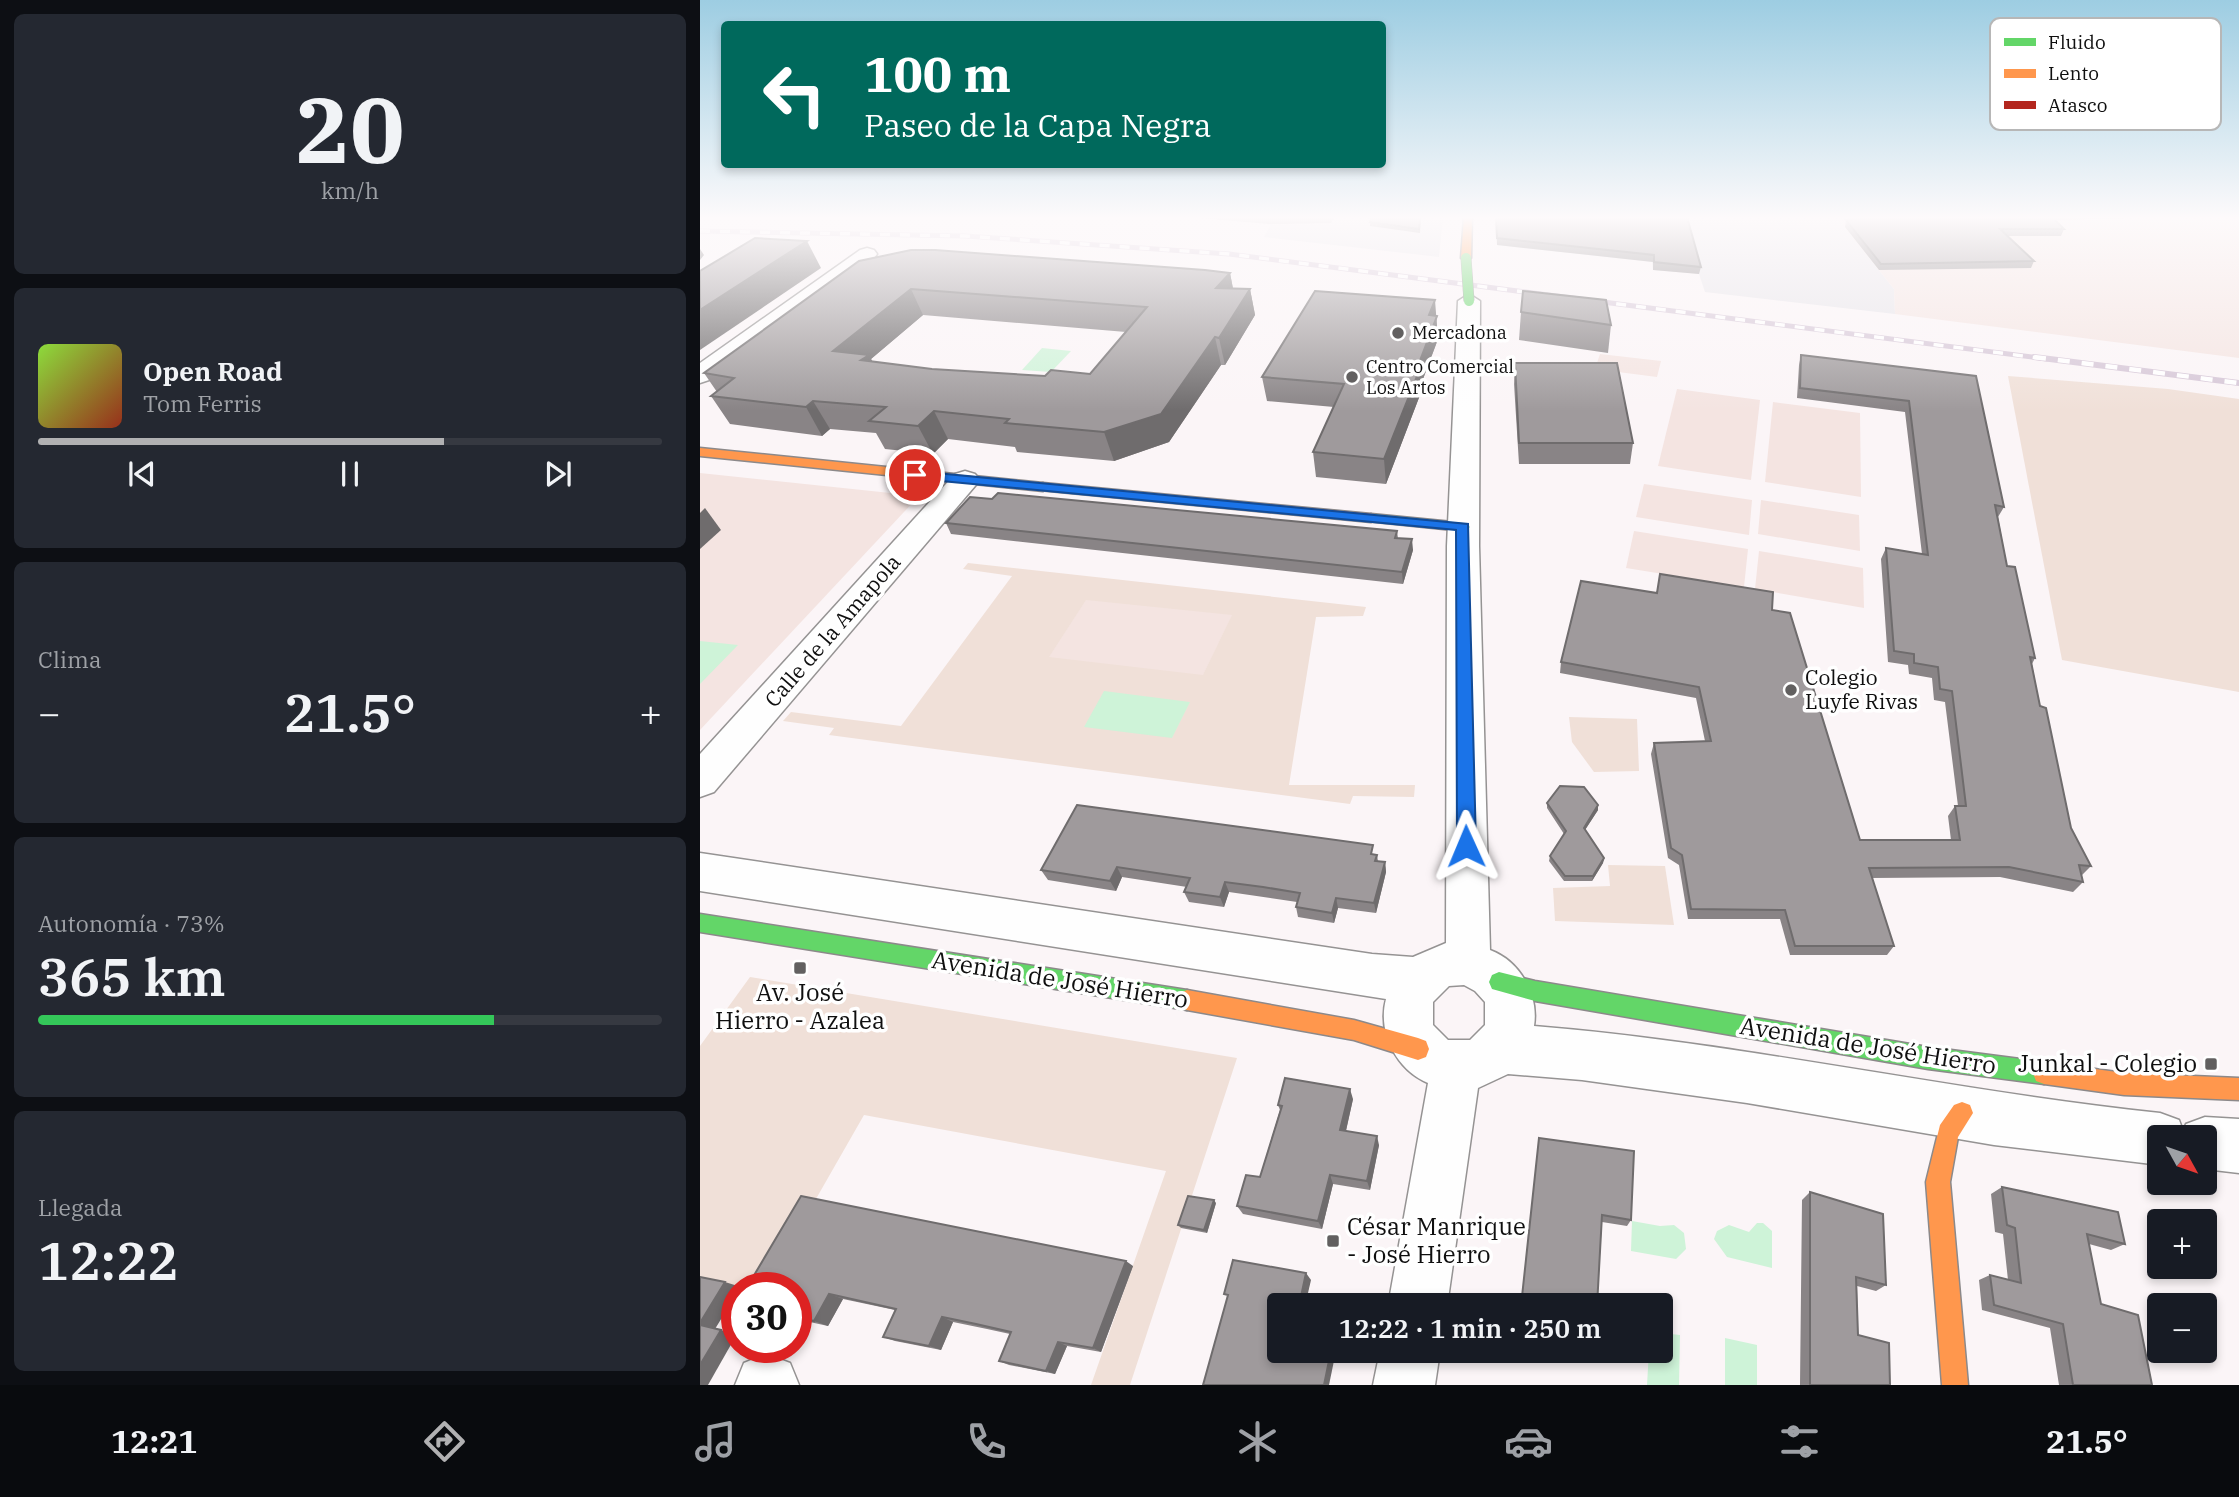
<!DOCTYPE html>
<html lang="es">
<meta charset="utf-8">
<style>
body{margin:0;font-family:"IBM Plex Serif",serif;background:#242831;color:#f1f3f6;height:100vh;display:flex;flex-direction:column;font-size:26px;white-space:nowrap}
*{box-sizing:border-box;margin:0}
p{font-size:23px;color:#9ea1a6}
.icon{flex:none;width:38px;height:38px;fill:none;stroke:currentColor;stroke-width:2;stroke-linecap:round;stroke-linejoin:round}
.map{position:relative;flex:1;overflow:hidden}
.panel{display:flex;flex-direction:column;gap:14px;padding:14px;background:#0d0f14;width:700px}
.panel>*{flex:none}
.top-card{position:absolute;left:21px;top:21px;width:665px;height:147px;border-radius:7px;box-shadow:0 4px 10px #0003;background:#00695c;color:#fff;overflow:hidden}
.needle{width:46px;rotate:130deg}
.controls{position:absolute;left:1447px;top:1125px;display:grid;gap:14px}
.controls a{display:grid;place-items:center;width:70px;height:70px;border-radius:7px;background:#171b24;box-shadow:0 4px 10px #0003;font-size:35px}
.speed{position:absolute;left:21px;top:1272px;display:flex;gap:14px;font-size:35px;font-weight:700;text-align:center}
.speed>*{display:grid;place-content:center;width:91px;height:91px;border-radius:50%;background:#171b24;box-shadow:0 4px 10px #0003;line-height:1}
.speed .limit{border:10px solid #d22;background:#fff;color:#111}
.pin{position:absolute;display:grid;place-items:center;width:60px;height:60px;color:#fff;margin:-30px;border:4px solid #fff;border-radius:50%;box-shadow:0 2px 7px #0007}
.me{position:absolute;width:77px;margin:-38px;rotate:359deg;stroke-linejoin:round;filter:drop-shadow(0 0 5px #0008)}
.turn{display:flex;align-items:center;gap:24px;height:147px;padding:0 28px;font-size:32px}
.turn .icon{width:91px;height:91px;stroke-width:2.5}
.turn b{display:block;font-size:49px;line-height:60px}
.big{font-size:52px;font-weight:600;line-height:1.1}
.panel .widget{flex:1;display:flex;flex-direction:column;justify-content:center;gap:10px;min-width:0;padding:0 24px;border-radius:10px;background:#242831}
.panel .dial{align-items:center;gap:0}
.dial b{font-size:91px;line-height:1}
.song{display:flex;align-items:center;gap:21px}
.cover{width:84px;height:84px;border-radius:10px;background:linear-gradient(135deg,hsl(90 70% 55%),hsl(10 70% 35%))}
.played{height:7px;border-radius:4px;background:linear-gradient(90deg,#b1b1b2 65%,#363941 65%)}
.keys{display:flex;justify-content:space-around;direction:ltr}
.heat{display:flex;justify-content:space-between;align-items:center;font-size:38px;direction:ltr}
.charge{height:10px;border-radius:5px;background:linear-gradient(90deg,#34c759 73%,#363941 0)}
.trip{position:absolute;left:567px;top:1293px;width:406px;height:70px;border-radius:7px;background:#171b24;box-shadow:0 4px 10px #0003;font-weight:600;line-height:70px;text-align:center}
.tabs{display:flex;height:112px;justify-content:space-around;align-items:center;background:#090b0e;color:#9ea1a6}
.tabs .icon{width:49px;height:49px}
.tabs .on{color:#b1b1b2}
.tabs b{font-size:32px;color:#f1f3f6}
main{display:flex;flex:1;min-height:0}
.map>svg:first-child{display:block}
.industrial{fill:#e6e4e9}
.green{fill:#f0e0d8}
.pitch{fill:#f4e4e1}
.water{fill:#cef3d8}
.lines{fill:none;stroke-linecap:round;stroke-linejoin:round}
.street-casing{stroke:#959393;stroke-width:3}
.fast-casing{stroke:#8c898a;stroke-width:3}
.slow-casing{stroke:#8c898a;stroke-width:3}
.jam-casing{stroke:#8c898a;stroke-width:3}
.street{fill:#fefefe;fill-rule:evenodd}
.fast{fill:#63d668;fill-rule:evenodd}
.slow{fill:#ff974d;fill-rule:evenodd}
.jam{fill:#b3261e;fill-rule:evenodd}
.rail-far1-casing{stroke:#d5c6d6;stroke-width:5}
.rail-casing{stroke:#d5c6d6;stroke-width:6}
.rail-far1{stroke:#fff;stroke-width:3.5;stroke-dasharray:10;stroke-linecap:butt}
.rail{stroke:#fff;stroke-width:4.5;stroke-dasharray:12;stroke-linecap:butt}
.fast-bridge-casing{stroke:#8c898a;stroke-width:11;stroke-linecap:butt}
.fast-bridge{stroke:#63d668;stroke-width:10}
.wall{fill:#898486;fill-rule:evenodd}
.shaded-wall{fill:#6f6c6d}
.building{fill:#9f9a9c;stroke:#6f6c6d;stroke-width:2;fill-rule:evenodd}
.route{fill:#1a73e8;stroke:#114b97;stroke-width:2}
.poi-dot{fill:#626060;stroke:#fff;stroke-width:2.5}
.labels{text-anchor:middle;stroke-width:7;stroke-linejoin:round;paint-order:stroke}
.far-poi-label{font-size:18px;fill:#0f0f0f;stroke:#fff;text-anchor:start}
.street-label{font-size:21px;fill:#0f0f0f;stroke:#fff}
.poi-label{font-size:21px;fill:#0f0f0f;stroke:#fff;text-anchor:start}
.near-street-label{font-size:24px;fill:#0f0f0f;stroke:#fff}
.near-poi-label{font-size:24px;fill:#0f0f0f;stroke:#fff}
.key{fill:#fff;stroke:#b7b7b7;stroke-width:2}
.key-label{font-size:19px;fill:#0f0f0f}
</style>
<main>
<section class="panel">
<div class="widget dial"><b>20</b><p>km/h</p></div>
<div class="widget">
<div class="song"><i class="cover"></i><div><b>Open Road</b><p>Tom Ferris</p></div></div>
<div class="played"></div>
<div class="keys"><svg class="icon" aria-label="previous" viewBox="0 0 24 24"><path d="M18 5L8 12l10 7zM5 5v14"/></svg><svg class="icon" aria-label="pause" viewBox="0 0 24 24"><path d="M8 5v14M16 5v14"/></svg><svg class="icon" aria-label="next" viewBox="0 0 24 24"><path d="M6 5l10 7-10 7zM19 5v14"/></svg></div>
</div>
<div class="widget"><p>Clima</p>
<div class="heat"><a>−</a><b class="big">21.5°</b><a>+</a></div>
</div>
<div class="widget"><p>Autonomía · 73%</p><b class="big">365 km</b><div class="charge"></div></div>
<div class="widget"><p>Llegada</p><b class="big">12:22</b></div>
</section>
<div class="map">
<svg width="1539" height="1385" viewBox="0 0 1539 1385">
<rect width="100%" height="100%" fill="#fbf5f7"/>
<g class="industrial">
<path d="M486,217H743L739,257L564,237L571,224Z"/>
<path d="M796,217H1207L1139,220L1194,289L1195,314L1005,292L999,274L953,270L952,262L797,245Z"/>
</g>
<g class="green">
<path d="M1308,376L1468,389L1539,399V692L1362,660Z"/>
<path d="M268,563L666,607L663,616L616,617L589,785H715L714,797L653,796L650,804L129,735L134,728L83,721L91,712L201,726L312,576L263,569Z"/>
<path d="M869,717L937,719L939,771L894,772L872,742Z"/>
<path d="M908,865L965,866L974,925L855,921L853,888L910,886Z"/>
<path d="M50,977L537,1058L430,1385H391L466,1171L164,1115L65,1288H42L0,1279V1046Z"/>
</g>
<g class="pitch">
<path d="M1207,217H1539V358L1195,314L1194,289L1139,220Z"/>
<path d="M900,354L961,361L957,377L895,369Z"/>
<path d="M977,389L1060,400L1051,480L958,466Z"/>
<path d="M1073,402L1160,413L1161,497L1065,482Z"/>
<path d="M0,473L219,496L0,730Z"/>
<path d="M944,484L1052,500L1049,535L936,517Z"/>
<path d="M1061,500L1159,515L1160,551L1058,534Z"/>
<path d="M934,531L1048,549L1044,587L926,568Z"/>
<path d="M1059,551L1163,568L1164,608L1055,589Z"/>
<path d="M386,600L532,615L503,675L349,657Z"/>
</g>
<g class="water">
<path d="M342,348L371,351L351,372L322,370Z"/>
<path d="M0,641L38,645L0,684Z"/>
<path d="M404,691L490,702L472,738L384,727Z"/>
<path d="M932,1221L960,1226L974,1225L984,1233L986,1249L976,1259L931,1251Z"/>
<path d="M1057,1223H1063L1072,1231V1268L1027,1257L1014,1239L1017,1231L1029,1225L1049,1232Z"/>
<path d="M961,1324H966L971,1334L980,1335L979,1385H947L949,1351H961Z"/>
<path d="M1025,1338L1057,1345V1385H1025Z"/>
</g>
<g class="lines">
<defs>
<g id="street">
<path d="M167,248L174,250L177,254L174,258L9,380L0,383V363L160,250Z"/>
<path d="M769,294L780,301L779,546L790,950C820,961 839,995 834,1026C1044,1043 1250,1091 1460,1113L1479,1120L1483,1131L1486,1124L1505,1117L1539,1119V1173L1505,1169V1138H1460V1165L1294,1145L1047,1103L882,1080L808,1074L778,1088L747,1306H688L728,1083C697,1070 677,1033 686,999L0,891V853L672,954L713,957L746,943L747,546L758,301ZM764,985L775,991L785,1002V1025L770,1040H748L733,1025V1002L749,986Z"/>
<path d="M265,471L275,474L280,480L275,486L14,792L0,797V754L255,474Z"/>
<path d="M680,1351H740L735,1385H673Z"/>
<path d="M66,1354L90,1363L99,1385H35L44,1363Z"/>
</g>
<g id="fast">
<path d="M671,514L763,523L770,527L763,531L666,521L664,518Z"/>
<path d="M0,914L487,990L494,993L497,1000L494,1007L487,1010L0,932Z"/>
<path d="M799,972L835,981L1228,1047L1344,1062L1352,1065L1355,1073L1352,1081L1344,1084L1228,1069L835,1001L792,989L789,982L792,975Z"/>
</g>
<g id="slow">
<path d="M764,217H772L771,258L766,261L761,258Z"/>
<path d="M0,448L343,483L349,487L343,491L0,456Z"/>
<path d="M487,990L654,1020L718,1038L726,1041L729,1049L726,1057L718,1060L654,1040L487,1010L480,1007L477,1000L480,993Z"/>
<path d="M1344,1062L1424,1073L1539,1078V1100L1424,1095L1344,1084L1336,1081L1333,1073L1336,1065Z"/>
<path d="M1262,1102L1270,1105L1273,1113L1258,1137L1250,1182L1268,1385H1242L1226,1182L1240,1125L1254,1105Z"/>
</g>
<path id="jam" d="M343,483L671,514L678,518L671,522L339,490V484Z"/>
</defs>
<use href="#street" class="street-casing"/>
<use href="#fast" class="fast-casing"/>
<use href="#slow" class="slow-casing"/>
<use href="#jam" class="jam-casing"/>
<use href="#street" class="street"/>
<use href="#fast" class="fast"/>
<use href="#slow" class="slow"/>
<use href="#jam" class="jam"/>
<defs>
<path id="rail-far1" d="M0,231L265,236L529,254L1347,359"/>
<path id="rail" d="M1334,357L1539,383"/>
</defs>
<use href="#rail-far1" class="rail-far1-casing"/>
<use href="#rail" class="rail-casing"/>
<use href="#rail-far1" class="rail-far1"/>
<use href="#rail" class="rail"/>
<defs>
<path id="fast-bridge" d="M766,258L769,301"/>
</defs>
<use href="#fast-bridge" class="fast-bridge-casing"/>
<use href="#fast-bridge" class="fast-bridge"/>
</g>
<g class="wall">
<path d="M635,217L631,223L570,224L501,218Z"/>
<path d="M721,217L720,233L670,226V222Z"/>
<path d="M796,217L1001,267L999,274L953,270V262L797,245Z"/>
<path d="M1263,217H1467L1354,220L1364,229L1361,236H1307L1334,261L1331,268L1179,270L1145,227L1146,220L1264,218Z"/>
<path d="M159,261L530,273L533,289H550L555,315L525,365H521L469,442L414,461L317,452L315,447L248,439L233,454L185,449L176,433L130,429L122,436L30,424L11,396L17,392L4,373ZM223,315L426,332L390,374L345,376L232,369L173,362L171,359Z"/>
<path d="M821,312L911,325L908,353L819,340Z"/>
<path d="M736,316L738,339L720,387V395L686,484L616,477L613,452L634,407L567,401L562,377Z"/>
<path d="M1101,355L1276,376L1304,507L1298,517L1307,566L1335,658L1332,664L1340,706L1371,828L1391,866L1381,876L1383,882L1373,892L1300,877L1172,878L1194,946L1187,955H1090L1080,919H988L979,865L968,858L951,754L954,743L1005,741L996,698L860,673L861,662L1072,610L1160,840H1251L1248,816L1255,806H1258L1245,702L1234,700L1232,678L1209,674L1208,665L1188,662L1181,559L1186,548L1222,554L1205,412L1097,398L1099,365Z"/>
<path d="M815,363L933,443L930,464H819L814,384Z"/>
<path d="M292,499L697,531L698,538L713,550L703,584L251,534L246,523Z"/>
<path d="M847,803L898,805V810L885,830L904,858L903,863L892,881H864L849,861L850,856L864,834L847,808Z"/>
<path d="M675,855H677L678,861L685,862L686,872L676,913L638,908L634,923L598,917L596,907L597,902L529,892L524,907L489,902L484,892L487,887L422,877L416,891L348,880L341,870Z"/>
<path d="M653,1099L646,1131L679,1145L670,1190L633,1184L622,1229L543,1214L537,1206L560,1177L580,1110L578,1105Z"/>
<path d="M839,1138L931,1220L927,1226L902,1222L897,1306H821Z"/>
<path d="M1302,1187L1425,1244L1411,1250L1389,1244L1401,1304L1452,1385H1359L1350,1328L1282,1310L1279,1280L1290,1275L1308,1280L1303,1234L1295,1232L1291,1194Z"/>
<path d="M1110,1192L1186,1285L1176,1291L1157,1286L1158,1335L1190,1385H1100L1102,1200Z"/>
<path d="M516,1203L507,1233L481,1228L478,1225Z"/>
<path d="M433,1266L401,1352L367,1346L355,1374L309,1365L299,1361L310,1334L287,1329L253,1322L241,1350L195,1341L183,1337L195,1310L143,1299L128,1326L96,1319V1288L68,1282L53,1277Z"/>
<path d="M878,1351H894L891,1354Z"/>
</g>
<g class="shaded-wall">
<path d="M107,241L121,268L0,350V310Z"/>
<path d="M0,249L4,255L0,260Z"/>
<path d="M530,273L535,299L516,288Z"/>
<path d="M211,289L223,315L171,359L183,382L133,351Z"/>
<path d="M550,289L555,315L525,365L519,338Z"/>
<path d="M735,300L738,339L720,387V395L686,484L684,459L716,371L729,315Z"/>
<path d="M515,337L521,365L469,442L414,461L404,432Z"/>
<path d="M113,401L130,429L122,436L106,407Z"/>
<path d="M234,411L248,439L233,454L218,426Z"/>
<path d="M5,508L21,530L0,549V513Z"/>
<path d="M712,539L713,550L703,584L702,572Z"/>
<path d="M898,805V810L883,833L884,828Z"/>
<path d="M904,858L903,863L892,881L893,876Z"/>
<path d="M685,862L686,872L676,913L674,903Z"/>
<path d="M417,867L422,877L416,891L410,881Z"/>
<path d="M525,882L529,892L524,907L520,897Z"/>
<path d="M636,898L638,908L634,923L632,913Z"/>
<path d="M650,1089L653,1099L644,1139L640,1130Z"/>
<path d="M677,1136L679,1145L670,1190L667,1181Z"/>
<path d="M630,1175L633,1184L622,1229L618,1221Z"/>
<path d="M514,1200L516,1203L507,1233L504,1230Z"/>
<path d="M426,1261L433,1266L401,1352L393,1348Z"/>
<path d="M606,1273L611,1280L605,1306H599Z"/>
<path d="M25,1282L41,1287L40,1288H37V1293L15,1329L0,1326V1323Z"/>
<path d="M129,1294L143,1299L128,1326L114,1321Z"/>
<path d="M242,1317L253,1322L241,1350L229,1346Z"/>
<path d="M21,1330L37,1334L8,1385H0V1365Z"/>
<path d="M358,1342L367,1346L355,1374L346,1371Z"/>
<path d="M631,1351H636L629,1385H624Z"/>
</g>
<g class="building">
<path d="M556,217H612L570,219Z"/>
<path d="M672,217H720L719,229L670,222Z"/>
<path d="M796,217H987L1001,267L954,262V255L797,238Z"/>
<path d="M1273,217H1352L1364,229H1300L1334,261L1181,264L1146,220Z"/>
<path d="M55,238L107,241L0,310V271Z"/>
<path d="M211,250H235L505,270L530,273L516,288L550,289L519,338L515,337L461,414L404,432L305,423L309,419L234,411L218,426L169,421L186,407L113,401L106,407L11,396L34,378L4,373L159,261ZM211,289L447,307L390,374L351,370L345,376L232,369L161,360L169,355L133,351Z"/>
<path d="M615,291L735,300L729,315L737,316L716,371H719L684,459L613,452L644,384L562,377Z"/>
<path d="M823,291L906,300L911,325L821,312Z"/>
<path d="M1101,355L1276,376L1304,507L1295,505L1307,566L1315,567L1335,658L1330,657L1340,706L1346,708L1371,828L1391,866L1379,865L1383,882L1309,867L1169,868L1194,946H1095L1085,910L991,909L982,855L971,848L954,743L1011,741L999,687L861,662L881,581L957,593L960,574L1073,592L1072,610L1090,613L1160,840H1260L1255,806H1266L1252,691L1240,689L1238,667L1214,663V654L1194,651L1186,548L1228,555L1209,401L1100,388Z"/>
<path d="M815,363H917L933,443H819Z"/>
<path d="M298,493L697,531L695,538L712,539L702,572L246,523L270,497L292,499Z"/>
<path d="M860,786L884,787L898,805L884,828L904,858L893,876H865L850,856L866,831L847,803Z"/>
<path d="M377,805L673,845L671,854L677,855L675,861L685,862L674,903L636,898L632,913L596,907L600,893L563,887L525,882L520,897L484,892L490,878L417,867L410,881L341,870Z"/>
<path d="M585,1078L650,1089L640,1130L677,1136L667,1181L630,1175L618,1221L537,1206L546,1175L560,1177L582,1106L578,1105Z"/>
<path d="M839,1138L934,1151L931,1220L902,1215L897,1306H821Z"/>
<path d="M1302,1187L1418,1212L1425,1244L1387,1234L1401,1304L1438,1315L1452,1385H1373L1363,1324L1294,1305L1290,1275L1321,1283L1315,1228L1307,1225Z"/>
<path d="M1110,1192L1183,1214L1186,1285L1156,1277L1158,1335L1189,1343L1190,1385H1110Z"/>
<path d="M101,1196L426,1261L393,1348L358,1342L346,1371L299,1361L311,1332L276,1324L242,1317L229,1346L183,1337L196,1309L129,1294L114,1321L96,1317V1288H84L86,1284L53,1277Z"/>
<path d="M488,1196L514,1200L504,1230L478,1225Z"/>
<path d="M533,1260L606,1273L599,1306H579V1351H631L624,1385H503L528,1295L524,1294Z"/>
<path d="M0,1277L25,1282L0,1323Z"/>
<path d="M0,1325L21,1330L0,1365Z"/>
</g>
<linearGradient id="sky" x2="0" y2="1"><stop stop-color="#9dcde2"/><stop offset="0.53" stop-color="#fdfafb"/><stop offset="1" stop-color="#fdfafb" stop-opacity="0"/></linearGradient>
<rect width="1539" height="411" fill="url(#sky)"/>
<path class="route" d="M215,471L768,524L776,846L773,852H760L757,846L756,530L210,478V472Z"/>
<g class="poi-dot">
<circle cx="698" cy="333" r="7"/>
<circle cx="652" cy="377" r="7"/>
<circle cx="1091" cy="690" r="7"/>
<rect x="93" y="961" width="14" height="14" rx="3.5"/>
<rect x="1504" y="1057" width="14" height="14" rx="3.5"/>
<rect x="626" y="1234" width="14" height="14" rx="3.5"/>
</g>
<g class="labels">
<g class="far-poi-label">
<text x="712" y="339">Mercadona</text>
<text x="666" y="373">Centro Comercial<tspan x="666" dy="21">Los Artos</tspan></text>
</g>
<g class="street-label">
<text transform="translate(133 631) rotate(-49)" y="7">Calle de la Amapola</text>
</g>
<g class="poi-label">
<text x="1105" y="685">Colegio<tspan x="1105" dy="24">Luyfe Rivas</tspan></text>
</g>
<g class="near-street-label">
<text transform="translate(360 980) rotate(9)" y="8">Avenida de José Hierro</text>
<text transform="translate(1168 1046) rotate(9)" y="8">Avenida de José Hierro</text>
</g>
<g class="near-poi-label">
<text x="100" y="1001">Av. José<tspan x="100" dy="28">Hierro - Azalea</tspan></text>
<text x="1497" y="1072" text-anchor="end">Junkal - Colegio</text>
<text x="647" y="1235" text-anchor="start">César Manrique<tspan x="647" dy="28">- José Hierro</tspan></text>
</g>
</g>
<rect x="1290" y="18" width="231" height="112" rx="10" class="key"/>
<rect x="1304" y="38" width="32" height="8" fill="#63d668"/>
<rect x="1304" y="69" width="32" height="9" fill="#ff974d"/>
<rect x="1304" y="101" width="32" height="8" fill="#b3261e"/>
<g class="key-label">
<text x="1348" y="49">Fluido</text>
<text x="1348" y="80">Lento</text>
<text x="1348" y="112">Atasco</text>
</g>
</svg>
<div class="controls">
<a><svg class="needle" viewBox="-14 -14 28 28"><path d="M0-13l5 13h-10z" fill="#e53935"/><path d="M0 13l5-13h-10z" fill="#9ea1a6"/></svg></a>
<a>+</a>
<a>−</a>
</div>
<div class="speed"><div class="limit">30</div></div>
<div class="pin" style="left:215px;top:475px;background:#d93025"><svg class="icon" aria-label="arrive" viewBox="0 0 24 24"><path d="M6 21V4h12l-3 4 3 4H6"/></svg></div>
<svg class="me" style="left:766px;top:846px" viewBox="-20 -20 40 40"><path d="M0-17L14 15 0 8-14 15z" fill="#1a73e8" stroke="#fff" stroke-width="4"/></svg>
<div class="trip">12:22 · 1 min · 250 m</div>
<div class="top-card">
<div class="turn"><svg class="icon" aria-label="left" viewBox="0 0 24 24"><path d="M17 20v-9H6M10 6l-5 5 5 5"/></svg><div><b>100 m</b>Paseo de la Capa Negra</div></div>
</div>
</div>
</main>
<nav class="tabs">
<b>12:21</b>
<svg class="icon on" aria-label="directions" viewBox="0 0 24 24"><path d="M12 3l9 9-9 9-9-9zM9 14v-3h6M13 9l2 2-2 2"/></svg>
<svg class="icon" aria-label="music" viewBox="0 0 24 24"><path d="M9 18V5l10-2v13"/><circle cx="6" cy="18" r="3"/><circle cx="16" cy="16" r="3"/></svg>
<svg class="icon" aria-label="phone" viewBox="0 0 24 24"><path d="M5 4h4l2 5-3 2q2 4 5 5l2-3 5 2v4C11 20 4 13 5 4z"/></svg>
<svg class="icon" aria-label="climate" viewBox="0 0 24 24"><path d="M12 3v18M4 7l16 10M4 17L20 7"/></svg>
<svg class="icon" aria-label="car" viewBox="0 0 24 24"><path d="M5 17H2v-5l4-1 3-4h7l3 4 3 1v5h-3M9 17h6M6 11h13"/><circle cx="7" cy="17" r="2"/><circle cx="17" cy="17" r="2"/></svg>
<svg class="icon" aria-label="filters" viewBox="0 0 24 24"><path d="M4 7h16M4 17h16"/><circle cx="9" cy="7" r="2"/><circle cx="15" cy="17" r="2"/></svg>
<b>21.5°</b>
</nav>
